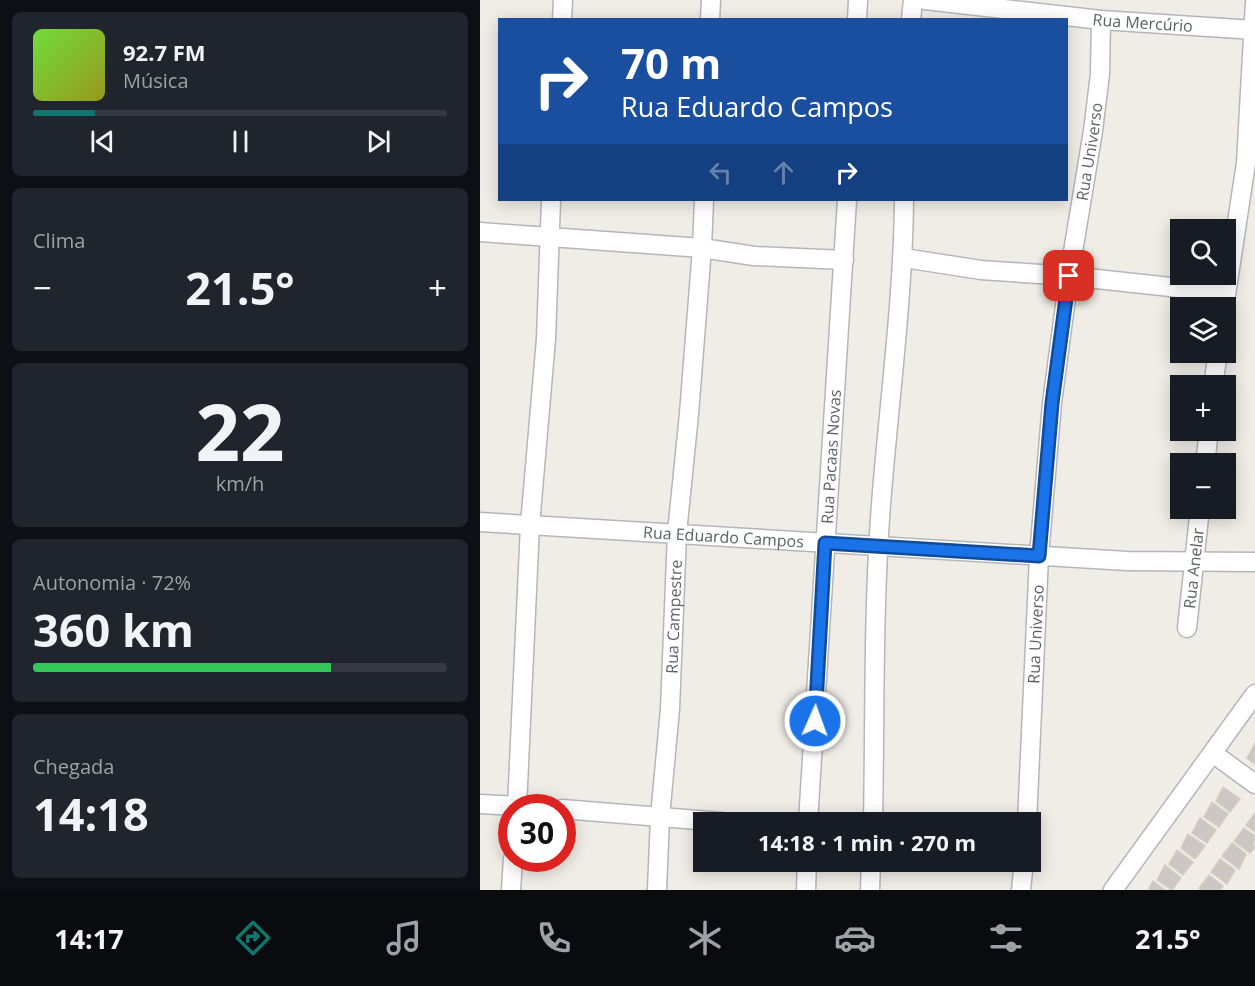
<!DOCTYPE html>
<html lang="pt">
<meta charset="utf-8">
<style>
body{margin:0;font-family:"Open Sans",sans-serif;background:#20242c;color:#f1f3f6;height:100vh;display:flex;flex-direction:column;font-size:22px;white-space:nowrap}
*{box-sizing:border-box;margin:0}
p{font-size:20px;color:#9ea1a6}
.icon{flex:none;width:33px;height:33px;fill:none;stroke:currentColor;stroke-width:2;stroke-linecap:round;stroke-linejoin:round}
.map{position:relative;flex:1;overflow:hidden}
.details{display:flex;flex-direction:column;gap:12px;padding:12px;background:#0d0f14;width:480px}
.details>*{flex:none}
.guide{position:absolute;left:18px;top:18px;width:570px;height:183px;border-radius:0px;box-shadow:0 3px 15px #0003;background:#1a4fa0;color:#fff;overflow:hidden}
.fabs{position:absolute;left:690px;top:219px;display:grid;gap:12px}
.fabs a{display:grid;place-items:center;width:66px;height:66px;border-radius:0px;background:#171b24;box-shadow:0 3px 15px #0003;font-size:30px}
.speed{position:absolute;left:18px;top:794px;display:flex;gap:12px;font-size:30px;font-weight:700;text-align:center}
.speed>*{display:grid;place-content:center;width:78px;height:78px;border-radius:50%;background:#171b24;box-shadow:0 3px 15px #0003;line-height:1}
.speed .limit{border:9px solid #d22;background:#fff;color:#111}
.pin{position:absolute;display:grid;place-items:center;width:51px;height:51px;color:#fff;margin:-26px;border-radius:12px;box-shadow:0 3px 9px #0006}
.me{position:absolute;width:66px;margin:-33px;rotate:2deg;stroke-linejoin:round;filter:drop-shadow(0 0 4px #0008)}
.turn{display:flex;align-items:center;gap:21px;height:126px;padding:0 24px;font-size:27px}
.turn .icon{width:78px;height:78px;stroke-width:2.5}
.turn b{display:block;font-size:42px;line-height:51px}
.lanes{display:flex;align-items:center;height:57px;padding:0 24px;background:#0003;justify-content:center;gap:30px;direction:ltr}
.lanes .off{opacity:.35}
.big{font-size:45px;font-weight:700;line-height:1.1}
.details .card{flex:1;display:flex;flex-direction:column;justify-content:center;gap:9px;min-width:0;padding:0 21px;border-radius:9px;background:#20242c}
.details .dial{align-items:center;gap:0}
.dial b{font-size:78px;line-height:1}
.song{display:flex;align-items:center;gap:18px}
.cover{width:72px;height:72px;border-radius:9px;background:linear-gradient(135deg,hsl(100 70% 55%),hsl(60 70% 35%))}
.played{height:6px;border-radius:3px;background:linear-gradient(90deg,#0f766e 15%,#363941 15%)}
.keys{display:flex;justify-content:space-around;direction:ltr}
.heat{display:flex;justify-content:space-between;align-items:center;font-size:33px;direction:ltr}
.charge{height:9px;border-radius:4px;background:linear-gradient(90deg,#34c759 72%,#363941 0)}
.trip{position:absolute;left:213px;top:812px;width:348px;height:60px;border-radius:0px;background:#171b24;box-shadow:0 3px 15px #0003;font-weight:700;line-height:60px;text-align:center}
.menu{display:flex;height:96px;justify-content:space-around;align-items:center;background:#090b0e;color:#9ea1a6}
.menu .icon{width:42px;height:42px}
.menu .current{color:#0f766e}
.menu b{font-size:27px;color:#f1f3f6}
main{display:flex;flex:1;min-height:0}
.map>svg:first-child{display:block}
.building{fill:#cbc7c2;stroke:#d5cdc4;stroke-width:1.5}
.lines{fill:none;stroke-linecap:round;stroke-linejoin:round}
.minor-casing{stroke:#b3b7bb;stroke-width:21}
.minor{stroke:#fff;stroke-width:18}
.route-casing{stroke:#114b97;stroke-width:15}
.route{stroke:#1a73e8;stroke-width:10}
.labels{text-anchor:middle;stroke-width:6;stroke-linejoin:round;paint-order:stroke}
.street-label{font-size:16px;fill:#5d6367;stroke:#fff}
</style>
<main>
<section class="details">
<div class="card">
<div class="song"><i class="cover"></i><div><b>92.7 FM</b><p>Música</p></div></div>
<div class="played"></div>
<div class="keys"><svg class="icon" aria-label="previous" viewBox="0 0 24 24"><path d="M18 5L8 12l10 7zM5 5v14"/></svg><svg class="icon" aria-label="pause" viewBox="0 0 24 24"><path d="M8 5v14M16 5v14"/></svg><svg class="icon" aria-label="next" viewBox="0 0 24 24"><path d="M6 5l10 7-10 7zM19 5v14"/></svg></div>
</div>
<div class="card"><p>Clima</p>
<div class="heat"><a>−</a><b class="big">21.5°</b><a>+</a></div>
</div>
<div class="card dial"><b>22</b><p>km/h</p></div>
<div class="card"><p>Autonomia · 72%</p><b class="big">360 km</b><div class="charge"></div></div>
<div class="card"><p>Chegada</p><b class="big">14:18</b></div>
</section>
<div class="map">
<svg width="775" height="890" viewBox="0 0 775 890">
<rect width="100%" height="100%" fill="#f0ece6"/>
<g class="building">
<path d="M775,743V764L767,758Z"/>
<path d="M743,787L760,799L750,812L736,801Z"/>
<path d="M732,802L748,814L739,827L724,817Z"/>
<path d="M775,813V832L766,825Z"/>
<path d="M720,818L736,830L727,843L712,833Z"/>
<path d="M764,828L775,836L773,845L775,847L770,853L754,841Z"/>
<path d="M708,834L725,846L715,859L701,848Z"/>
<path d="M752,843L766,854L759,869L742,856Z"/>
<path d="M697,850L713,862L703,875L689,864Z"/>
<path d="M740,859L755,870L747,884L731,872Z"/>
<path d="M685,865L701,878L692,890L677,880Z"/>
<path d="M729,875L743,886L740,890H722L719,888Z"/>
<path d="M673,881L685,890H670L669,888Z"/>
</g>
<g class="lines">
<defs>
<g id="minor">
<path id="s1" d="M445,0L621,20L775,30"/>
<path d="M82,20L83,0"/>
<path d="M230,20L231,0"/>
<path d="M377,20L378,0"/>
<path d="M431,20L433,0"/>
<path d="M0,232L222,248L274,256L364,260"/>
<path d="M424,258L501,270L589,276L746,293"/>
<path d="M744,308L766,163L775,2"/>
<path d="M733,386L738,352"/>
<path d="M725,464L729,430"/>
<path id="s2" d="M0,522L647,561L775,562"/>
<path id="s3" d="M707,628L720,508"/>
<path d="M738,757L775,784"/>
<path d="M0,804L55,807"/>
<path d="M37,807L50,525L66,339L71,200"/>
<path d="M82,809L242,822"/>
<path id="s4" d="M328,822L367,200"/>
<path d="M393,822C395,716 393,609 401,504C409,402 423,301 424,200"/>
<path id="s5" d="M547,822L559,556L572,403L589,276L613,131L620,74L621,20"/>
<path d="M31,890L33,858"/>
<path id="s6" d="M177,890L180,817L190,709L197,533L209,414L222,248L224,200"/>
<path d="M326,890L327,861"/>
<path d="M390,890L391,861"/>
<path d="M541,890L544,861"/>
<path d="M633,890L775,694"/>
</g>
</defs>
<use href="#minor" class="minor-casing"/>
<use href="#minor" class="minor"/>
</g>
<g class="lines">
<defs>
<path id="route" d="M335,721L345,543L559,556L572,403L589,276"/>
</defs>
<use href="#route" class="route-casing"/>
<use href="#route" class="route"/>
</g>
<g class="labels">
<g class="street-label">
<text dy="6" stroke="none"><textPath href="#s1" startOffset="219">Rua Mercúrio</textPath></text>
<text dy="6" stroke="none"><textPath href="#s5" startOffset="674">Rua Universo</textPath></text>
<text dy="6" stroke="none"><textPath href="#s4" startOffset="366">Rua Pacaas Novas</textPath></text>
<text dy="6" stroke="none"><textPath href="#s2" startOffset="244">Rua Eduardo Campos</textPath></text>
<text dy="6" stroke="none"><textPath href="#s3" startOffset="60">Rua Anelar</textPath></text>
<text dy="6" stroke="none"><textPath href="#s6" startOffset="274">Rua Campestre</textPath></text>
<text dy="6" stroke="none"><textPath href="#s5" startOffset="188">Rua Universo</textPath></text>
</g>
</g>
</svg>
<div class="fabs">
<a><svg class="icon" aria-label="search" viewBox="0 0 24 24"><circle cx="10" cy="10" r="6"/><path d="M15 15l6 6"/></svg></a>
<a><svg class="icon" aria-label="layers" viewBox="0 0 24 24"><path d="M12 4l9 5-9 5-9-5zM3 14l9 5 9-5"/></svg></a>
<a>+</a>
<a>−</a>
</div>
<div class="speed"><div class="limit">30</div></div>
<div class="pin" style="left:589px;top:276px;background:#d93025"><svg class="icon" aria-label="arrive" viewBox="0 0 24 24"><path d="M6 21V4h12l-3 4 3 4H6"/></svg></div>
<svg class="me" style="left:335px;top:721px" viewBox="-20 -20 40 40"><circle r="17" fill="#1a73e8" stroke="#fff" stroke-width="3"/><path d="M0-11L8 9 0 5-8 9z" fill="#fff"/></svg>
<div class="trip">14:18 · 1 min · 270 m</div>
<div class="guide">
<div class="turn"><svg class="icon" aria-label="right" viewBox="0 0 24 24"><path d="M7 20v-9h11M14 6l5 5-5 5"/></svg><div><b>70 m</b>Rua Eduardo Campos</div></div>
<div class="lanes"><svg class="icon off" aria-label="left" viewBox="0 0 24 24"><path d="M17 20v-9H6M10 6l-5 5 5 5"/></svg><svg class="icon off" aria-label="ahead" viewBox="0 0 24 24"><path d="M12 20V5M6 11l6-6 6 6"/></svg><svg class="icon" aria-label="right" viewBox="0 0 24 24"><path d="M7 20v-9h11M14 6l5 5-5 5"/></svg></div>
</div>
</div>
</main>
<nav class="menu">
<b>14:17</b>
<svg class="icon current" aria-label="directions" viewBox="0 0 24 24"><path d="M12 3l9 9-9 9-9-9zM9 14v-3h6M13 9l2 2-2 2"/></svg>
<svg class="icon" aria-label="music" viewBox="0 0 24 24"><path d="M9 18V5l10-2v13"/><circle cx="6" cy="18" r="3"/><circle cx="16" cy="16" r="3"/></svg>
<svg class="icon" aria-label="phone" viewBox="0 0 24 24"><path d="M5 4h4l2 5-3 2q2 4 5 5l2-3 5 2v4C11 20 4 13 5 4z"/></svg>
<svg class="icon" aria-label="climate" viewBox="0 0 24 24"><path d="M12 3v18M4 7l16 10M4 17L20 7"/></svg>
<svg class="icon" aria-label="car" viewBox="0 0 24 24"><path d="M5 17H2v-5l4-1 3-4h7l3 4 3 1v5h-3M9 17h6M6 11h13"/><circle cx="7" cy="17" r="2"/><circle cx="17" cy="17" r="2"/></svg>
<svg class="icon" aria-label="filters" viewBox="0 0 24 24"><path d="M4 7h16M4 17h16"/><circle cx="9" cy="7" r="2"/><circle cx="15" cy="17" r="2"/></svg>
<b>21.5°</b>
</nav>
